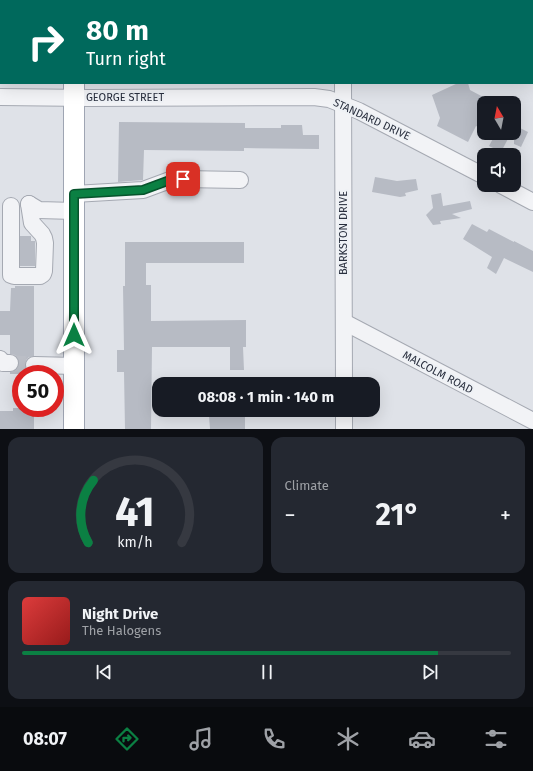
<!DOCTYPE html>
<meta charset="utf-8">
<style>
body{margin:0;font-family:"Fira Sans",sans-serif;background:#242831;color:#f1f3f6;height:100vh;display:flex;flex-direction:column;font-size:15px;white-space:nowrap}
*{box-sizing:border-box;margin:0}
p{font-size:13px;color:#9ea1a6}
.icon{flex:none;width:22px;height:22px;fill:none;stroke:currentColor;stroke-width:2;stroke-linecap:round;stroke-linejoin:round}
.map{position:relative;height:429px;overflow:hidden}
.drawer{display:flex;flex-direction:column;gap:8px;padding:8px;background:#0d0f14;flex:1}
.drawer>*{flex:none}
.hud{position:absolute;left:0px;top:0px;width:533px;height:84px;box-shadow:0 4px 16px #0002;background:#00695c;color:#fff;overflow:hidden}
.needle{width:26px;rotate:350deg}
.fabs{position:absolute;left:477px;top:96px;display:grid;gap:8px}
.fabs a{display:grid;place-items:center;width:44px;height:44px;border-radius:8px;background:#171b24;box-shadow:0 4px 16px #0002;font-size:20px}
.speed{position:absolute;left:12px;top:365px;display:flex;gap:8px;font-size:20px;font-weight:700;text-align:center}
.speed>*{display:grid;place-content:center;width:52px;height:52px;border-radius:50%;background:#171b24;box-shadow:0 4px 16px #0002;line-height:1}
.speed .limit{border:6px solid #d22;background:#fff;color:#111}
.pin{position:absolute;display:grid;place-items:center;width:34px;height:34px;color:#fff;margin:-17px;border-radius:8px;box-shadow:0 2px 6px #0006}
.me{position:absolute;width:44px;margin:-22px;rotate:0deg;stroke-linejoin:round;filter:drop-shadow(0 0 3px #0008)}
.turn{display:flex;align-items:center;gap:14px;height:84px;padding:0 20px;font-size:18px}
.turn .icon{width:52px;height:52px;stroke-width:2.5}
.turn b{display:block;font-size:28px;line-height:34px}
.big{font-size:30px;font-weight:700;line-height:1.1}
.drawer .tile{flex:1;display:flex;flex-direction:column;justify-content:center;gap:6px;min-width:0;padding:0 14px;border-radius:12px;background:#242831}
.drawer .dial{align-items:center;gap:0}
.dial svg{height:104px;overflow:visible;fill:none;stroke:#363941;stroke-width:7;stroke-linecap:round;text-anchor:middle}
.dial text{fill:#f1f3f6;stroke:none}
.song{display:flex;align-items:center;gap:12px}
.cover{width:48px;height:48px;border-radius:6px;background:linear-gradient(135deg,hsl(0 70% 55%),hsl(0 70% 35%))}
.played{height:4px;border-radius:2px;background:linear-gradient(90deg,#0b8043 85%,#363941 85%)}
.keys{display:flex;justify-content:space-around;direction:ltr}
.heat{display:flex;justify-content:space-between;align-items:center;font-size:22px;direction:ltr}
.drawer .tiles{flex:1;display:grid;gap:8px;grid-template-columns:1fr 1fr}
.tile:last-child{grid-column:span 2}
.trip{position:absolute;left:152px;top:377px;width:228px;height:40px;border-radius:12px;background:#171b24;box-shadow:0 4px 16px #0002;font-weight:700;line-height:40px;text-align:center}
.dock{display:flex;height:64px;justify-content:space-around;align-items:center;background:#090b0e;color:#9ea1a6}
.dock .icon{width:28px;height:28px}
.dock .on{color:#0b8043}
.dock b{font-size:18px;color:#f1f3f6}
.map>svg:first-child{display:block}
.building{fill:#b7bbc4}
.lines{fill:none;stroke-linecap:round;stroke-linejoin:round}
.minor-tunnel{stroke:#bbbec6;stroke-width:16;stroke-dasharray:16 8;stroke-linecap:butt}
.minor-casing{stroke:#a5a9b2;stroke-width:18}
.major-casing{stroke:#9fa5b3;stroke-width:22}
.minor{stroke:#f2f3f6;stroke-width:16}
.major{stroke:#fff;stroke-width:20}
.route-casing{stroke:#07532c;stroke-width:10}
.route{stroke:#0b8043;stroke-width:7}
.labels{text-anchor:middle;stroke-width:4;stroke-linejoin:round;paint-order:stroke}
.street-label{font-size:11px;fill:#292f3e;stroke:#eef1f5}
</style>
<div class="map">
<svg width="533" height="429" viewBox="0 0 533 429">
<rect width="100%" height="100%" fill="#dfe2e8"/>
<g class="building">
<path d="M458,83H468L470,90L487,99L484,103V130L476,126L468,142L437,126L440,118L432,95Z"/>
<path d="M119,122L245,123V128H281V125H302L303,135H319V149L244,148V151L144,150L143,180L118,182Z"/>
<path d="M514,125L528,132L521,147L514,144Z"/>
<path d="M496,133H511L501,152L489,146Z"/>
<path d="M375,177L397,181L416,179L418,190L405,193L406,196L400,197L372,192Z"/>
<path d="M441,193L443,206L470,201L472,209L452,214L461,218L440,221L441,224L433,225L426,215L433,208L431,195Z"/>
<path d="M472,224L487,232L489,229L514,242V241L533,251V272L504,258L496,274L487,268L492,257L463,239Z"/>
<path d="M20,236H31V241H35V266H20Z"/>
<path d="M125,242H244V263H146V285H151V321L246,320V347H243L244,370H230V347H152L151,429H125L124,372H117V350H124L123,286H125Z"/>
<path d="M15,286H34V356L29,357L26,360L25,364L26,370L32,374H10V372L14,371L18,368L19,363L18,359L15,355L10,354V335H0V311H10L11,288H15Z"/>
<path d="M13,408H34V429H0V411H13Z"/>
<path d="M245,415V429H210L209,416Z"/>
</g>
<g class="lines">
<path class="minor-tunnel" d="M10,363L34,365"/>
<defs>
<g id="minor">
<path d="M342,0V1"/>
<path d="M0,41H1"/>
<path d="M343,83L344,384"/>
<path d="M0,97L89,98L314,97L329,99L359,111L484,176"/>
<path d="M501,185L533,202"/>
<path d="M74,194L143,190L170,180L183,179L240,180"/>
<path d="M29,204L39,210L74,211"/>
<path d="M11,206V275L14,276H40L43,274L44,271L45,243L44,238L42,234L32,223L29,204"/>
<path d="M344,322L533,421"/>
<path d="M0,359L3,363H10"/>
<path d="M34,365L75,366"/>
<path d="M344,410V429"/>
</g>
<g id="major">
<path d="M73,0V1"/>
<path d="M74,83V429"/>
</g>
</defs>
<use href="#minor" class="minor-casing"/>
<use href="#major" class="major-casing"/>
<use href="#minor" class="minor"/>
<use href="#major" class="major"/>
</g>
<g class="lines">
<defs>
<path id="route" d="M74,335V194L143,190L170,180L183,179"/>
</defs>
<use href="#route" class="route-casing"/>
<use href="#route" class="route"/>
</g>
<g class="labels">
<g class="street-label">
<text x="125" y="101">GEORGE STREET</text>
<text transform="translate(372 119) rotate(25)" y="4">STANDARD DRIVE</text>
<text transform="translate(343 233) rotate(-90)" y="4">BARKSTON DRIVE</text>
<text transform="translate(438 372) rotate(28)" y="4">MALCOLM ROAD</text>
</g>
</g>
</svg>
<div class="fabs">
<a><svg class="needle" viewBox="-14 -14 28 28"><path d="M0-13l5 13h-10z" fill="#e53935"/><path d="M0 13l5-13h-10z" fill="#9ea1a6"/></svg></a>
<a><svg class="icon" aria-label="sound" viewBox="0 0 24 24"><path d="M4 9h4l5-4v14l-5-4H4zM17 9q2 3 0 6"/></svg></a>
</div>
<div class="speed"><div class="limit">50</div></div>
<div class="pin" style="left:183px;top:179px;background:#d93025"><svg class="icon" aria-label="arrive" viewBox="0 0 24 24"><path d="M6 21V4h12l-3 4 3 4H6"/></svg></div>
<svg class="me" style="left:74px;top:335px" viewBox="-20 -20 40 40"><path d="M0-17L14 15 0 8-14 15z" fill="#0b8043" stroke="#fff" stroke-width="4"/></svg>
<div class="trip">08:08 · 1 min · 140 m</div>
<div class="hud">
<div class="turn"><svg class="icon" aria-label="right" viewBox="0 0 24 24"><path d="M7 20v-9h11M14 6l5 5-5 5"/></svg><div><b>80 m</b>Turn right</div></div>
</div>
</div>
<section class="drawer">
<div class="tiles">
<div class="tile dial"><svg viewBox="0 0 100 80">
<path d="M14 69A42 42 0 1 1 86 69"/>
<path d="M14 69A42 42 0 0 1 18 21" stroke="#0b8043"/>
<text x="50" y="56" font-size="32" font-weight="700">41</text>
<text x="50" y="72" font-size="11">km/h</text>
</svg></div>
<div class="tile"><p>Climate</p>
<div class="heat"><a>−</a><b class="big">21°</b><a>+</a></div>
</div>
<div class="tile">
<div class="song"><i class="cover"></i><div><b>Night Drive</b><p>The Halogens</p></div></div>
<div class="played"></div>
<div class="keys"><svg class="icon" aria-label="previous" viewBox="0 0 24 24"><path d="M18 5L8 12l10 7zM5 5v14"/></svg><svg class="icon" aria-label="pause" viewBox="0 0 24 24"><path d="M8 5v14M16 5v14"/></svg><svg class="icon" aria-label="next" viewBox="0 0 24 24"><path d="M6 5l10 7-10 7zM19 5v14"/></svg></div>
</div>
</div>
</section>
<nav class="dock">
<b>08:07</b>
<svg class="icon on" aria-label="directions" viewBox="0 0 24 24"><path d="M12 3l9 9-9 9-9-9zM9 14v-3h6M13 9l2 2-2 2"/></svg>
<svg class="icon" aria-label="music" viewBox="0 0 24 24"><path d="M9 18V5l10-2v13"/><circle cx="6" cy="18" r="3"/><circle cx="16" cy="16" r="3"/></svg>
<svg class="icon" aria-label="phone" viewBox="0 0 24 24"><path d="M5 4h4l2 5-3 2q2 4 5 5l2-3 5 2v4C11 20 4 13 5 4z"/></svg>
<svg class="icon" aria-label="climate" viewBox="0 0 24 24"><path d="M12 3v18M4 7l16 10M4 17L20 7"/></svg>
<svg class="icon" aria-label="car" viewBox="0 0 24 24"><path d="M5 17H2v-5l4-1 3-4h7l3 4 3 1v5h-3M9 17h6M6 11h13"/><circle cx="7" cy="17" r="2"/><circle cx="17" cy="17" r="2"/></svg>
<svg class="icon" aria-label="filters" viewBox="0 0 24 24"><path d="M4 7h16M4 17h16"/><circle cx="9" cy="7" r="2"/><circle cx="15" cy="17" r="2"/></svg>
</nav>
